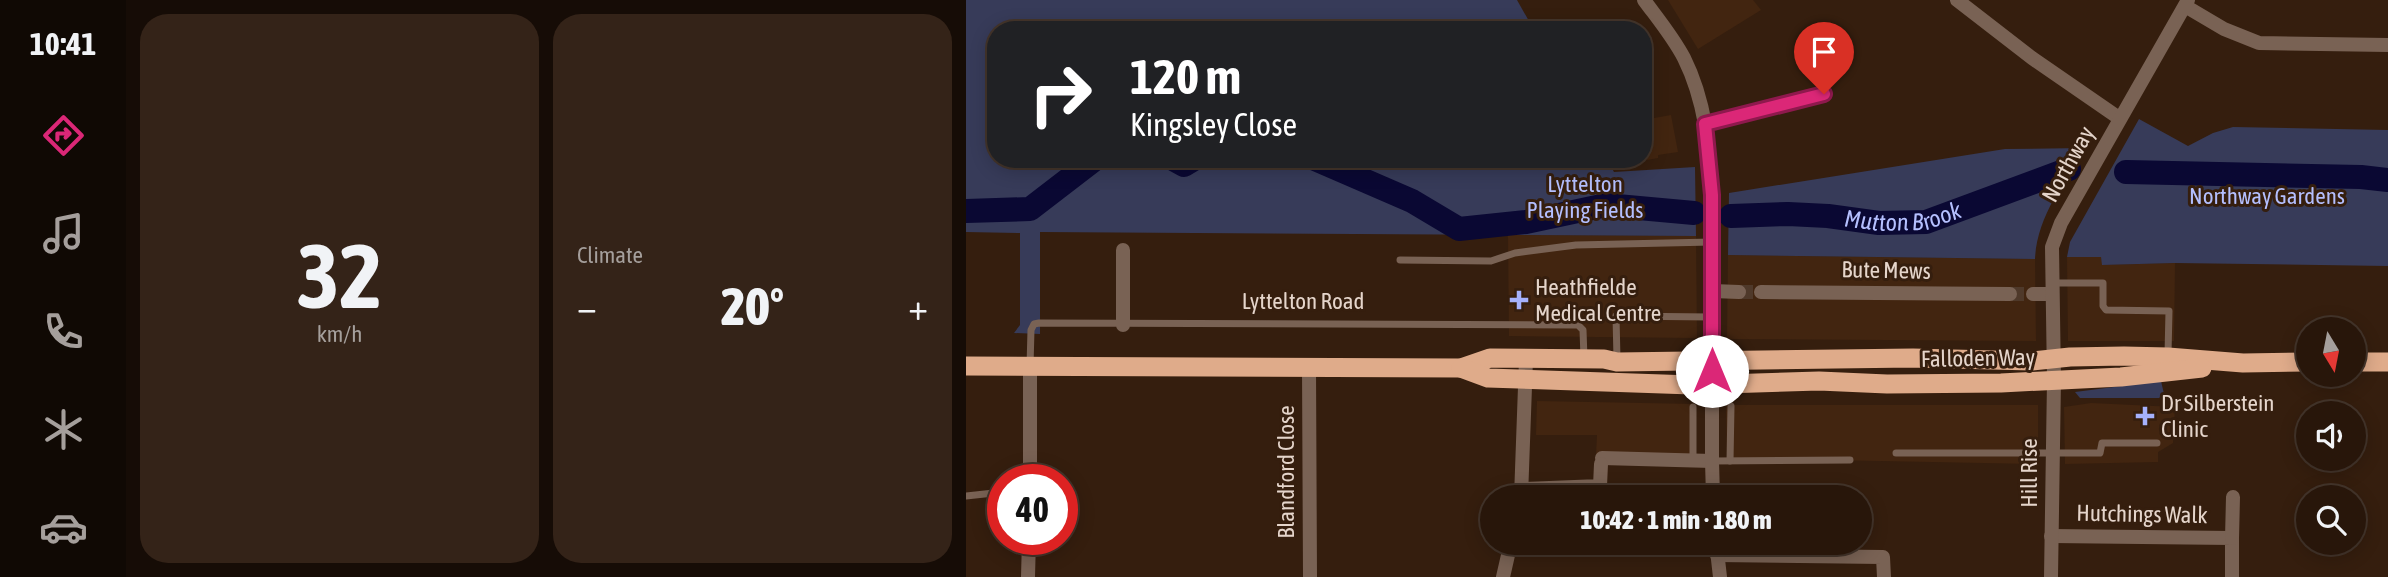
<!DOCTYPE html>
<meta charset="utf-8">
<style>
body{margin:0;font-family:"Asap Condensed",sans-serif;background:#342318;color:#f1f3f6;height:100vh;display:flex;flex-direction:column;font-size:26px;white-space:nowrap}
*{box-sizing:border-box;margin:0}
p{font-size:23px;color:#a59f9c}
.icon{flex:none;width:38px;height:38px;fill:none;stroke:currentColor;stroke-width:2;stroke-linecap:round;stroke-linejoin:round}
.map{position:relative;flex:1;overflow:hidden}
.panel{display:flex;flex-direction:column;gap:14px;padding:14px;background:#160c06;width:840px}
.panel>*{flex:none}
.top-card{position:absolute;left:21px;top:21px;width:665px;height:147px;border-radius:28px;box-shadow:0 4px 18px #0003,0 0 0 2px #44352b;background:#202124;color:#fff;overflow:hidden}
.needle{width:46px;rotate:170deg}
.fabs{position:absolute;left:1330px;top:317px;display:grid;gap:14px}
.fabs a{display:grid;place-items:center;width:70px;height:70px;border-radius:50%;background:#28160a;box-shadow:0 4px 18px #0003,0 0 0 2px #44352b;font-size:35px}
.speed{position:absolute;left:21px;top:464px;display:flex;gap:14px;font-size:35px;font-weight:700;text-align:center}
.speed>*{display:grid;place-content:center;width:91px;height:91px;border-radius:50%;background:#28160a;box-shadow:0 4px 18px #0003,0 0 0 2px #44352b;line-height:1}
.speed .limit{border:10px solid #d22;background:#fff;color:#111}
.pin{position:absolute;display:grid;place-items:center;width:60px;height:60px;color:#fff;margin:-72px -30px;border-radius:50% 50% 50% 0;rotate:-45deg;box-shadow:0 0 7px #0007}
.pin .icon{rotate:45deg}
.me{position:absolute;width:77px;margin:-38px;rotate:0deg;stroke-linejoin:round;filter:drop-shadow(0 0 5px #0008)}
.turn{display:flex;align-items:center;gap:24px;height:147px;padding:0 28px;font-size:32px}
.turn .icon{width:91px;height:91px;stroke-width:2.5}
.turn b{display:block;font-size:49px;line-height:60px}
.big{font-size:52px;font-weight:800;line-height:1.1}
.panel .tile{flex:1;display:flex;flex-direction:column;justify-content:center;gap:10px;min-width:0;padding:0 24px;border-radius:28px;background:#342318}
.panel .dial{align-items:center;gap:0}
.dial b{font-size:91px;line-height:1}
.heat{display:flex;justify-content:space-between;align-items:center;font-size:38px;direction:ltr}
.panel .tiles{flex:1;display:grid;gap:14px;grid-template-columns:repeat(2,1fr)}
.trip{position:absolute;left:514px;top:485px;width:392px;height:70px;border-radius:35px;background:#28160a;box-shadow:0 4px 18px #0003,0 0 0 2px #44352b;font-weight:800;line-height:70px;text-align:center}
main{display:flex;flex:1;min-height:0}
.dock{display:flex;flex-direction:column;width:126px;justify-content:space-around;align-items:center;background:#100904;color:#a59f9c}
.dock .icon{width:49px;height:49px}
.dock .active{color:#db2777}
.dock b{font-size:32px;color:#f1f3f6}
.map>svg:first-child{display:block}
.built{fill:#422510}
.green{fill:#373b59}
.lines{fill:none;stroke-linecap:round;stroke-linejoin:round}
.river{stroke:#0a0833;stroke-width:24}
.minor-tunnel{stroke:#4f392a;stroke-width:14;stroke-dasharray:14 7;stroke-linecap:butt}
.service{stroke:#796254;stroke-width:7}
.minor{stroke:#796254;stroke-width:14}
.tertiary{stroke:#796254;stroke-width:14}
.trunk{stroke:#dfab8a;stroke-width:19}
.route-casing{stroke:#8e194d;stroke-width:18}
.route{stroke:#db2777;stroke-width:12}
.poi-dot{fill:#a5b1fc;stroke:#351e0e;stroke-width:2.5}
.labels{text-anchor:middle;stroke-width:6;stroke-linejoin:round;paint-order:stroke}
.street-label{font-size:23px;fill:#e5d5cb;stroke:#351e0e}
.park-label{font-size:23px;fill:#b4bffe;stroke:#351e0e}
.poi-label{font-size:23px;fill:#e5d5cb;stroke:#351e0e;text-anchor:start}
.water-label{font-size:24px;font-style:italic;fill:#b5c0ff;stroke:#351e0e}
</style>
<main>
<nav class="dock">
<b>10:41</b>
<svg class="icon active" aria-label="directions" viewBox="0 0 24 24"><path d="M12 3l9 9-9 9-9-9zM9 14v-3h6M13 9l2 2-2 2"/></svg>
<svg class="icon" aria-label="music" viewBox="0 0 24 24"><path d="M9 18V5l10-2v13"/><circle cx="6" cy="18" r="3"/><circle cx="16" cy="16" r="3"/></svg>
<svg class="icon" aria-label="phone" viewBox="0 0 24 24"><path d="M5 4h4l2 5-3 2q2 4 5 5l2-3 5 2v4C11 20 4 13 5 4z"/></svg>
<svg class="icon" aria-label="climate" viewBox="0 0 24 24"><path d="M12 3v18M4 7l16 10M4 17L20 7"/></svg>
<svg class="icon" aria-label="car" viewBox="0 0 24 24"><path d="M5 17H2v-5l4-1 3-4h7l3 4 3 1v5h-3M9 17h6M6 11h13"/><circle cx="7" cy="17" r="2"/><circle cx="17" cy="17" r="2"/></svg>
</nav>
<section class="panel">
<div class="tiles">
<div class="tile dial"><b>32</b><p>km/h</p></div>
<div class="tile"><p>Climate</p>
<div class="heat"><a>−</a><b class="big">20°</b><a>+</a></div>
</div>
</div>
</section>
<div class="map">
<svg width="1422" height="577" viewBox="0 0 1422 577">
<rect width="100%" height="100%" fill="#351e0e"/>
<g class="built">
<path d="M702,0H787L795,10L732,49Z"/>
<path d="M705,115L712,152L692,155V158L681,160L679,150H677V120Z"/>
<path d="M542,235L730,236L731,338L543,336Z"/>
<path d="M762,255L1069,259L1070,341L761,339Z"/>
<path d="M1101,257H1135L1137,265L1209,263L1208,341H1102Z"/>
<path d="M571,401L729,404V458L630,455L631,435H570Z"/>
<path d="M1125,403L1209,407L1207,443L1192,452V462L1099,464L1098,407Z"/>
<path d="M760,405H1072V464L761,458Z"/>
</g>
<g class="green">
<path d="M0,0H551L568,30H30V159H641L648,172L729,167L730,236L74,232V334L48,333L54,325V233L0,232Z"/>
<path d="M1173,119L1222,146L1247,133L1267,127L1422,130V266L1209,263L1136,265L1135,257H1101L1104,242Z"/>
<path d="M1119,148C1098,183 1071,217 1069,259L762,255L763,193L1039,149Z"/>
<path d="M1195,381L1198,394L1193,398H1114L1109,392Z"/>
</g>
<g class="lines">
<g class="river">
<path d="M207,159L218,165L228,159"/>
<path d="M349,159L446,201L493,229L560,222L640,205L728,213"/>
<path d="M1160,172L1395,177L1422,180"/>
<path d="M0,211L64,209L129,159"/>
<path id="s1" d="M765,216L822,214L862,216L913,223L960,222L1103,169"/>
</g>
<g class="minor-tunnel">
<path d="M773,292H795"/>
<path d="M1044,294H1067"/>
</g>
<g class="service">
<path d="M434,260L525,261L549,253L610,245L746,242"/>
<path d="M1086,283H1137V306L1140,310L1203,311L1202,354"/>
<path d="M651,359L650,316L745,317"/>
<path d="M64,366L65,330L68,324L73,323L612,325L617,330L618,358"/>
<path d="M930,453H1134L1136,443H1191"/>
<path d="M727,460V407"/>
<path d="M746,461L884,460"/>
<path d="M764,461L765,406"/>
<path d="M0,496L37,492"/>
</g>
<g class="minor">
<path d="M991,0L1066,58L1153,118"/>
<path d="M1219,6L1258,29L1293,43L1422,45"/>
<path d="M739,125L858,94"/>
<path d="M747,291L773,292"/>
<path d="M795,292L1044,294"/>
<path d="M1067,294H1086"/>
<path d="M157,325V250"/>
<path d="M343,367L344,577"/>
<path d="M636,458L746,461"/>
<path d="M64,480V366"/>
<path d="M557,489L634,486L635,464"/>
<path d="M555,497L560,359"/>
<path d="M1085,536L1266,538V577"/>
<path d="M1266,538L1267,497"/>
<path d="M751,555L917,557L918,577"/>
<path d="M62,577L63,539"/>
<path d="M537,577L545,542"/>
<path d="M1085,577L1088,380L1086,247L1095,223L1222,0"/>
</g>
<g class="tertiary">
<path d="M678,0C692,19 707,37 718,58C739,100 744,148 746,195V461L747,497"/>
<path d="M750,542L754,577"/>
</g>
<g class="trunk">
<path d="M1388,362H1422"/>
<path d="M0,366L495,368L524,358L638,359L651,362L947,358L1066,361L1104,357L1158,356L1202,357L1277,363L1342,362"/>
<path d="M495,368L522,378L726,385L853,381L921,384L1035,383L1155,377L1236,368"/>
</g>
</g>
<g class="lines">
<defs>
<path id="route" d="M746,371V195L739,124L858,94"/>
</defs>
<use href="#route" class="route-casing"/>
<use href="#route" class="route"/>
</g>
<g class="poi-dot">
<path d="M549.5 289.5h7v7h7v7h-7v7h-7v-7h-7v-7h7z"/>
<path d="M1175.5 405.5h7v7h7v7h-7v7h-7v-7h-7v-7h7z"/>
</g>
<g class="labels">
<g class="street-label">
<text transform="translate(1102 164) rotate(-61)" y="8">Northway</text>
<text transform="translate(920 270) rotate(1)" y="8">Bute Mews</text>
<text x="337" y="309">Lyttelton Road</text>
<text transform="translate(1012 358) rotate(-1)" y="8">Falloden Way</text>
<text transform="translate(320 472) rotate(-90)" y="8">Blandford Close</text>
<text transform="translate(1063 473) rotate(-90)" y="8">Hill Rise</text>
<text transform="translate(1176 514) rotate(1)" y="8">Hutchings Walk</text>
</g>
<g class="park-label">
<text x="619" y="192">Lyttelton<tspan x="619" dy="26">Playing Fields</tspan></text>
<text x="1301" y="204">Northway Gardens</text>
</g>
<g class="poi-label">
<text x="569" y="295">Heathfielde<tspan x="569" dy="26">Medical Centre</tspan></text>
<text x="1195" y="411">Dr Silberstein<tspan x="1195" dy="26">Clinic</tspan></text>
</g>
<g class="water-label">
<text dy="8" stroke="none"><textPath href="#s1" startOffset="173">Mutton Brook</textPath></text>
</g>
</g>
</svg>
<div class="fabs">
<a><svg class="needle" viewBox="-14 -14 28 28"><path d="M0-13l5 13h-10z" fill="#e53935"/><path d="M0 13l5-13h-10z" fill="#a59f9c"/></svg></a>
<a><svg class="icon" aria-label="sound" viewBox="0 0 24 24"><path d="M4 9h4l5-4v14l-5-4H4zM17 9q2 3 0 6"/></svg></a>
<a><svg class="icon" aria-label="search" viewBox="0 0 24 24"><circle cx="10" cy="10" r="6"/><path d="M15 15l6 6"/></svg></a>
</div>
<div class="speed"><div class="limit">40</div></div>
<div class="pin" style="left:858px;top:94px;background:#d93025"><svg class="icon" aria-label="arrive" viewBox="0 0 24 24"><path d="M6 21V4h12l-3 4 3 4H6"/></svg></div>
<svg class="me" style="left:746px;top:371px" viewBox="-20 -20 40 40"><circle r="19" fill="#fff"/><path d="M0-13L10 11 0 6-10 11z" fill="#db2777"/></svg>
<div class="trip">10:42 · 1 min · 180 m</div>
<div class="top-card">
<div class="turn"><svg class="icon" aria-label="right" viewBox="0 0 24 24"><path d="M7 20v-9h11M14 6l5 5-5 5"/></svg><div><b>120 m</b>Kingsley Close</div></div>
</div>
</div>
</main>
